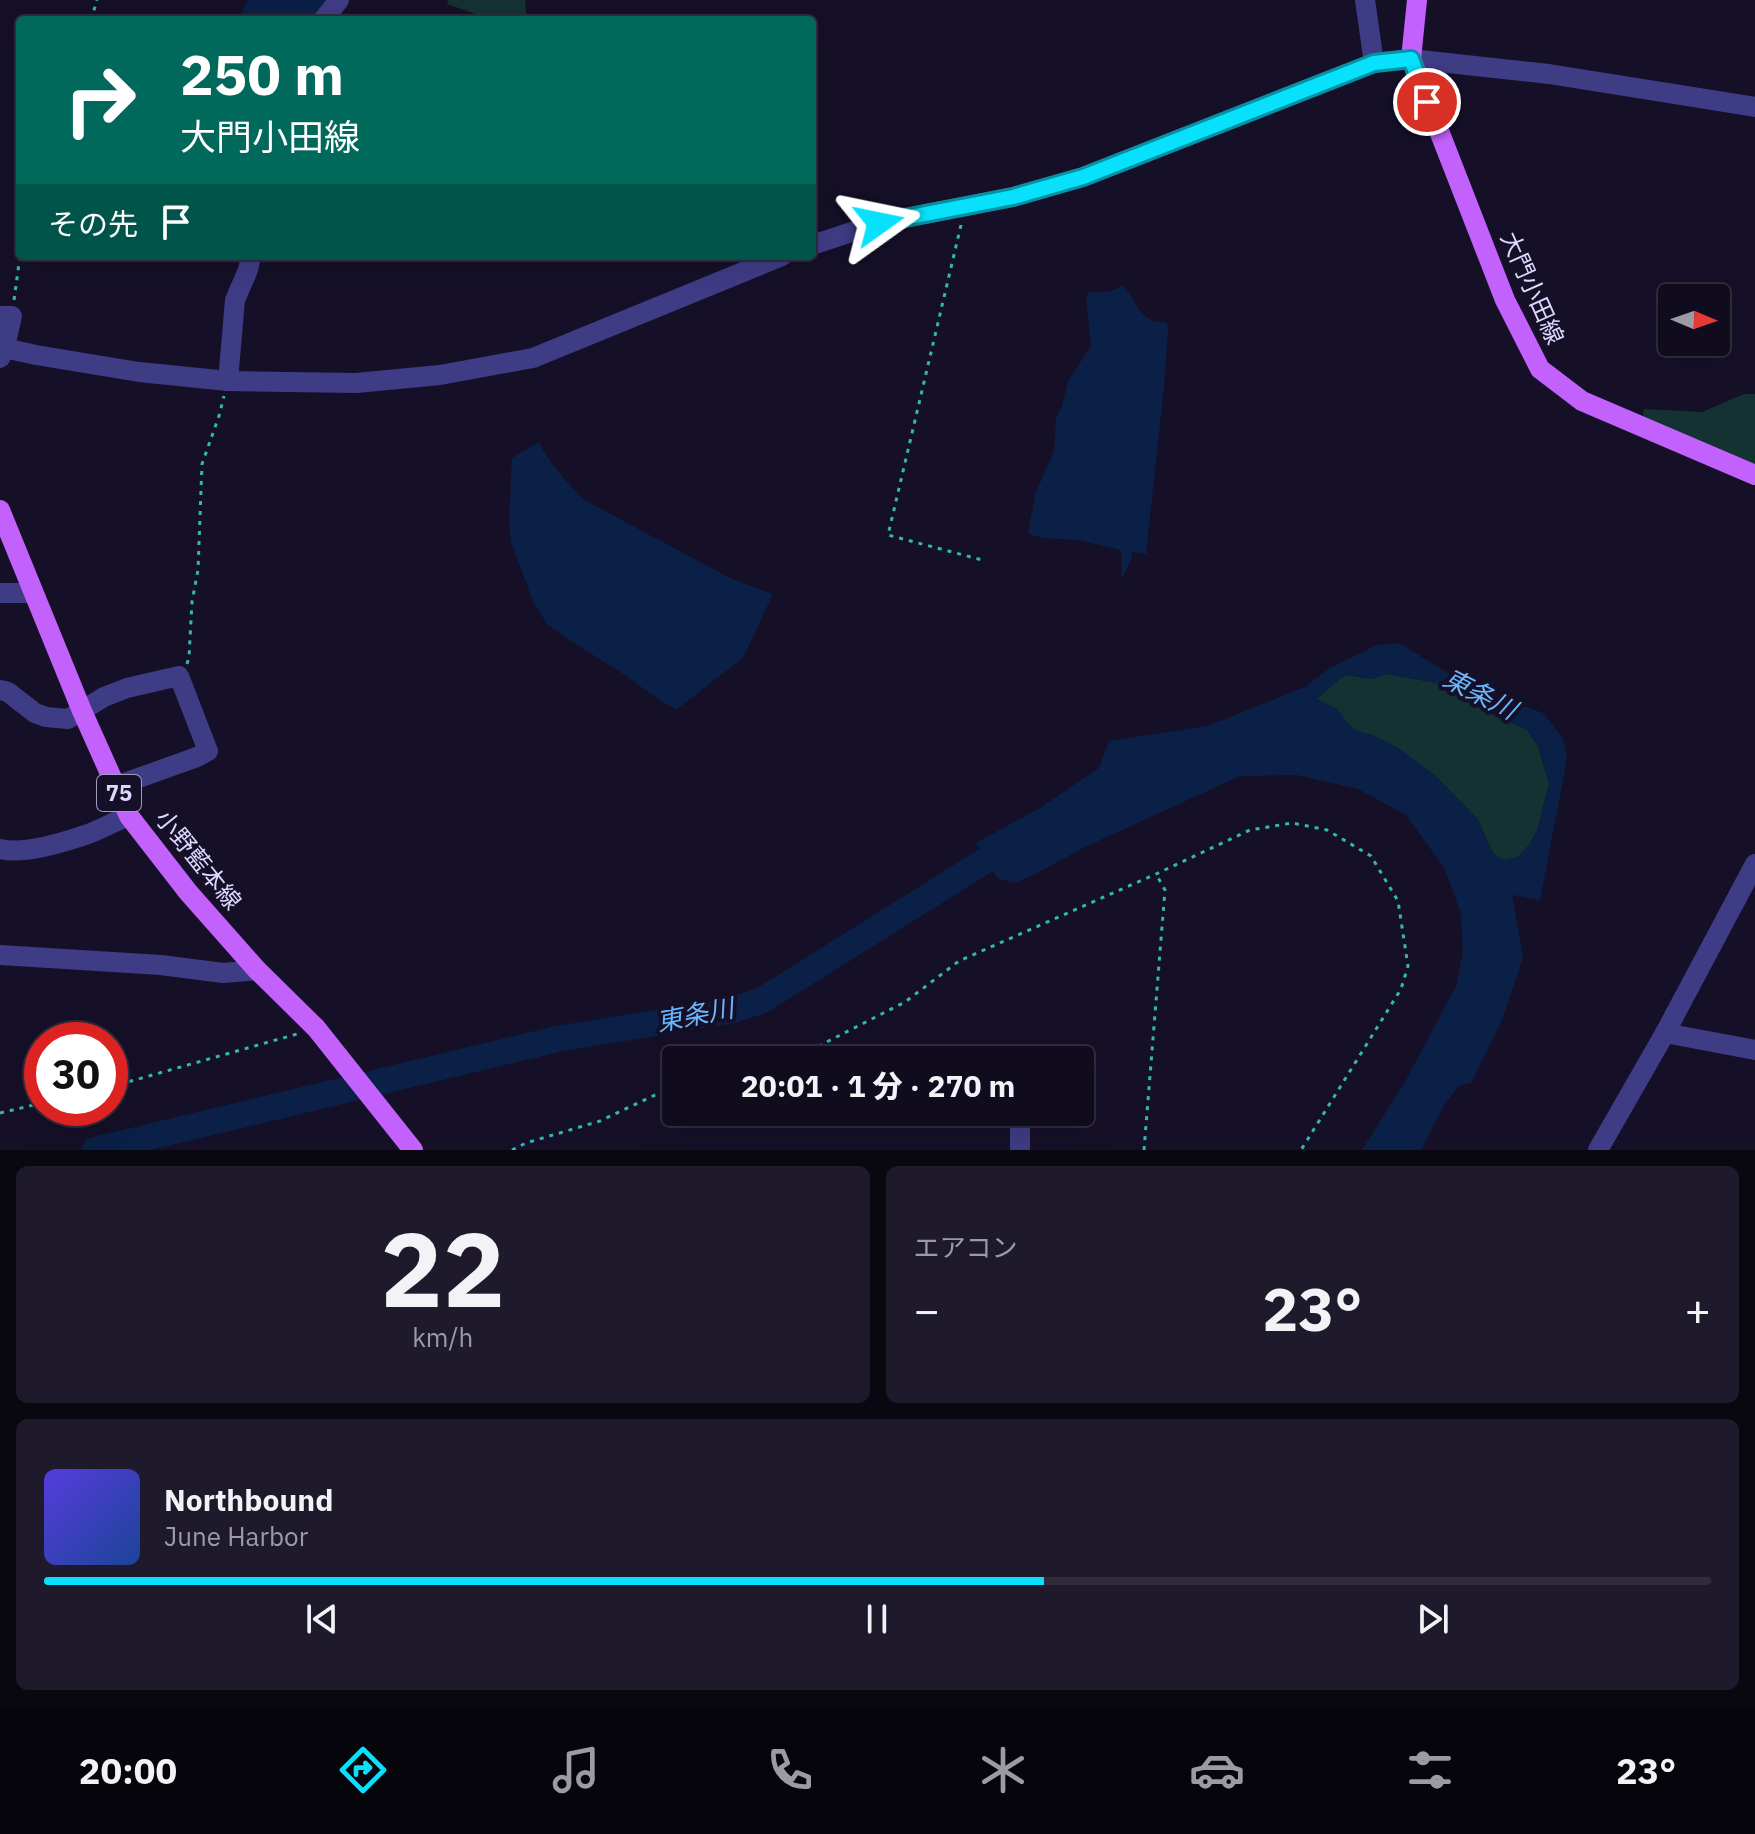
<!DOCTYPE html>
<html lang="ja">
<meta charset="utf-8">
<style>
body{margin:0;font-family:"IBM Plex Sans","Noto Sans JP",sans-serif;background:#1e1a2b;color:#f1f3f6;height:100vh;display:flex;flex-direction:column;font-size:30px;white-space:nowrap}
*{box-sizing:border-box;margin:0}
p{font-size:26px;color:#9c9ba4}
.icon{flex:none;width:44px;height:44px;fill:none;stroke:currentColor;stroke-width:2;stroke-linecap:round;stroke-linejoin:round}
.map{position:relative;height:1150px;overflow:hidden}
.panel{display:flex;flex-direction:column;gap:16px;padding:16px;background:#090710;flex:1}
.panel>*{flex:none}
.hud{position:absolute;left:16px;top:16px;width:800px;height:244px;border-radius:8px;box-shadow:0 8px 32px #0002,0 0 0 2px #302c3c;background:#00695c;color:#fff;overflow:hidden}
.needle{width:52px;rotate:92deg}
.controls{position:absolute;left:1658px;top:284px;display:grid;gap:16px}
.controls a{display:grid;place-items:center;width:72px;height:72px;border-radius:8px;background:#100c1e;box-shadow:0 8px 32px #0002,0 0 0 2px #302c3c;font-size:40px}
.speed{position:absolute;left:24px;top:1022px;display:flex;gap:16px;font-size:40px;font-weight:700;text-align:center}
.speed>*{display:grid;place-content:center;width:104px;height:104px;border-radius:50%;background:#100c1e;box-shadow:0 8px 32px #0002,0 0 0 2px #302c3c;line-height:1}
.speed .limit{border:12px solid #d22;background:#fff;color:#111}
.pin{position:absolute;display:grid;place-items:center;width:68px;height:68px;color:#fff;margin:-34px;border:4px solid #fff;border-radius:50%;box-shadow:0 2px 8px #0007}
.me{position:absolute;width:88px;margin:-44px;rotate:78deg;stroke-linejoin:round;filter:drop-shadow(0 0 6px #0008)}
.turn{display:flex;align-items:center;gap:28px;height:168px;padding:0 32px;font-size:36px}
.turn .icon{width:104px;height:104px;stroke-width:2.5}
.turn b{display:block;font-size:56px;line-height:68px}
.then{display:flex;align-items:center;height:76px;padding:0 32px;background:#0003;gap:16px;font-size:30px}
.big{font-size:60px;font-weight:800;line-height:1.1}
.panel .tile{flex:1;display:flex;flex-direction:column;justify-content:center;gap:12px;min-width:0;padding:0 28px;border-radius:12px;background:#1e1a2b}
.panel .dial{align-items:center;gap:0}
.dial b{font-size:104px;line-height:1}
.song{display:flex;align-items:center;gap:24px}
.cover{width:96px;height:96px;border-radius:12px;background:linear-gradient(135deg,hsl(250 70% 55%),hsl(220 70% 35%))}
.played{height:8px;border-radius:4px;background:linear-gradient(90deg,#08e1fb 60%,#302c3c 60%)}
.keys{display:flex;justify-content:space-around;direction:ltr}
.heat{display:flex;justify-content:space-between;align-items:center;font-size:44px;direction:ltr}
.panel .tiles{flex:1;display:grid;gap:16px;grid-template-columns:1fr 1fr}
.tile:last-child{grid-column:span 2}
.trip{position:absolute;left:662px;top:1046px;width:432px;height:80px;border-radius:8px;background:#100c1e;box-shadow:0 8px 32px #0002,0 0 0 2px #302c3c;font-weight:800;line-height:80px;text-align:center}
.menu{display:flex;height:128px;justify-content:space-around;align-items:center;background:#06050c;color:#9c9ba4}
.menu .icon{width:56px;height:56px}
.menu .on{color:#08e1fb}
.menu b{font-size:36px;color:#f1f3f6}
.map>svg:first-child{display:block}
.green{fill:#133231}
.water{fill:#0b2046;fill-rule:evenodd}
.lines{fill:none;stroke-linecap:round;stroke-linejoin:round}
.river{stroke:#0b2046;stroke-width:26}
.path{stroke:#32b8b1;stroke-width:3;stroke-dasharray:4 6;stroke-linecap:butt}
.minor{stroke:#3f3c86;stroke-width:20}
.major{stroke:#c361fc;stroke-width:20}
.route-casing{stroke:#0592a3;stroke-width:20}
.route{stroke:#08e1fb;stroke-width:14}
.labels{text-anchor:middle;stroke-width:8;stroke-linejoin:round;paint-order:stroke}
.shield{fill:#151028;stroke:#a19cbe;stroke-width:2}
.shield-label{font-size:22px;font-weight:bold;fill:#ddd8fe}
.street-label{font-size:24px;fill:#ddd8fe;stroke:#151028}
.water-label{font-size:26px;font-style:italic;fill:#68b7fc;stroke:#151028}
</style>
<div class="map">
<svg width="1755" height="1150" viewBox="0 0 1755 1150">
<rect width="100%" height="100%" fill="#151028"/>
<g class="green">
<path d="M448,0H525L527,20H493L447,4Z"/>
<path d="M1744,394H1755V464L1642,421L1644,409L1702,412Z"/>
<path d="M1387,674L1448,685L1485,712L1500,717L1527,730L1538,746L1549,784L1537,831L1529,845L1518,857L1503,860L1493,853L1477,818L1375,736L1356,731L1347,723L1337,709L1316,699L1342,677L1349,675L1371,679Z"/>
</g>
<g class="water">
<path d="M248,0H327L311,20H238Z"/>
<path d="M1122,286C1134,296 1137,315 1154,321C1158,322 1163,322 1167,323L1168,329L1164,386L1146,554L1132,552L1131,560L1122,579L1121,550L1077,540L1043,538L1028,534L1035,495L1054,451L1056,418L1062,407L1068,381L1091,346L1086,298L1090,292C1101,293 1114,292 1122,286Z"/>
<path d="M539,442C550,465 568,484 586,501L732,579L773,594L743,658L677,709L662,702L625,675L574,643L548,625L542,616L533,601L511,542L509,524L512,458Z"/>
<path d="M1399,643L1469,686L1543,713L1563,738L1567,759L1540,900L1512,895L1523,958L1502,1020L1471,1083L1460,1085L1445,1103L1421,1150H1362L1405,1082L1457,984L1463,950L1461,914L1445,869L1406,815L1358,789L1297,775L1240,776L1085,847L1033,875L1014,883L997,878L976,843L1040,808L1099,768L1109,741L1208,726L1305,687L1330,668L1377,645ZM1387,674L1448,685L1485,712L1500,717L1527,730L1538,746L1549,784L1537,831L1529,845L1518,857L1503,860L1493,853L1477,818L1435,775L1397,747L1375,736L1356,731L1347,723L1337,709L1317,699L1342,677L1349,675L1371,679Z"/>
</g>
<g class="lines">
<path class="river" d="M95,1150L557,1039L729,1011L761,1001L1015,842"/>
<g class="path">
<path d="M91,20L97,0"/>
<path d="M961,225L888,535L986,561"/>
<path d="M14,300L20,256"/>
<path d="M187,664L189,657L192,602L198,570L202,464L219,416L224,396"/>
<path d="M760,1060L813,1049L905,1002L959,961L1156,874L1250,830L1292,823L1327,830L1371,856L1398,901L1408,966L1401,989L1301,1150"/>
<path d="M110,1087L297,1034"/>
<path d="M0,1113L42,1103"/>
<path d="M512,1150L526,1143L600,1121L676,1085"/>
<path d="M1144,1150L1165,890L1156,874"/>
</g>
<g class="minor">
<path d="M1365,0L1374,63"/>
<path d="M323,20L339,0"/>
<path d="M812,245L879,223L1013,197L1083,177L1374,63L1411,59L1549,74L1755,107"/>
<path d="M0,316H12L5,347L0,358"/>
<path d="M0,347L36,355L139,372L228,381L356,383L440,375L533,358L782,256"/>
<path d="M228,381L235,300L248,270L251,256"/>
<path d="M0,593H33"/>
<path d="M0,690L8,692L35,713L46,717L68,719L104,697L127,688L179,676L208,751L197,757L116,786"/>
<path d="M0,849C24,855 65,842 88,834C102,829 115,821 129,816"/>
<path d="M0,955L161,965L223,973L257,970"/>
<path d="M1665,1033L1755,1050"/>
<path d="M1020,1112V1150"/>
<path d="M1598,1150L1665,1033L1755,864"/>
</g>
<g class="major">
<path d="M1417,0L1411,59L1505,300L1540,369L1582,401L1755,475"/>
<path d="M0,510L82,711L129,816L188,892L257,970L316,1028L413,1150"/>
</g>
</g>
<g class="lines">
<defs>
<path id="route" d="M879,223L1013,197L1083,177L1374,63L1411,59L1427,102"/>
</defs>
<use href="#route" class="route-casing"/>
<use href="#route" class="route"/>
</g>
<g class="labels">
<rect class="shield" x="97" y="775" width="44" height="36" rx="6"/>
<g class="shield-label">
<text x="119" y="801">75</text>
</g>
<g class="street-label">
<text transform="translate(1532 288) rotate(66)" y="8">大門小田線</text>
<text transform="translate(198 860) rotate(51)" y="8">小野藍本線</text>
</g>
<g class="water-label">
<text transform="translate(1480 694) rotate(27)" y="9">東条川</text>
<text transform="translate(695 1015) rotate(-11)" y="9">東条川</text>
</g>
</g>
</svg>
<div class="controls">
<a><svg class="needle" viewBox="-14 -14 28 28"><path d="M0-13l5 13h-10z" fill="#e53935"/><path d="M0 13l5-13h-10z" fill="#9c9ba4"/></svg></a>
</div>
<div class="speed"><div class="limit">30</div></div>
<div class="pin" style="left:1427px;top:102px;background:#d93025"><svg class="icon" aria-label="arrive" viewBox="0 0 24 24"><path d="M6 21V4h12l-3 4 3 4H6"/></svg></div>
<svg class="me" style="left:879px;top:223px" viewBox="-20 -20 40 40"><path d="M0-17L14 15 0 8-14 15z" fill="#08e1fb" stroke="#fff" stroke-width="4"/></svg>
<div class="trip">20:01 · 1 分 · 270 m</div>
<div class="hud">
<div class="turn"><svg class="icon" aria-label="right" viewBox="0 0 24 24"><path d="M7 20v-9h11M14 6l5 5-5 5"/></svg><div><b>250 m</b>大門小田線</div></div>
<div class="then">その先<svg class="icon" aria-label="arrive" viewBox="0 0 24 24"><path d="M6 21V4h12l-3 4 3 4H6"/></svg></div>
</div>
</div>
<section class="panel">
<div class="tiles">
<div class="tile dial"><b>22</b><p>km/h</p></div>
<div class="tile"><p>エアコン</p>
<div class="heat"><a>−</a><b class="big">23°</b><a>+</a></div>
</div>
<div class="tile">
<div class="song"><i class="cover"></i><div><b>Northbound</b><p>June Harbor</p></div></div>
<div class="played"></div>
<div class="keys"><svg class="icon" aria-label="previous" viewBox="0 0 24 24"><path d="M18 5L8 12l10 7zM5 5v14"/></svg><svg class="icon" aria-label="pause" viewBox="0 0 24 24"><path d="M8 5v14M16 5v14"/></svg><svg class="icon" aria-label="next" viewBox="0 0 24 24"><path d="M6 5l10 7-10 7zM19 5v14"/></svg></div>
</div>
</div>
</section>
<nav class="menu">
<b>20:00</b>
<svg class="icon on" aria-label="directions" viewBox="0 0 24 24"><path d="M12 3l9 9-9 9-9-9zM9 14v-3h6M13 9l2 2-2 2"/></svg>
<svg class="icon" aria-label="music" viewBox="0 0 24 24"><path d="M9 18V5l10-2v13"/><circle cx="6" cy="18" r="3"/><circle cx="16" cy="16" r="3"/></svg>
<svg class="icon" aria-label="phone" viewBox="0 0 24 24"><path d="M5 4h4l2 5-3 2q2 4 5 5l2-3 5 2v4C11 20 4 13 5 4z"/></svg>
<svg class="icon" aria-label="climate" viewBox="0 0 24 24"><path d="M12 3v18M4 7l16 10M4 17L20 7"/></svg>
<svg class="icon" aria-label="car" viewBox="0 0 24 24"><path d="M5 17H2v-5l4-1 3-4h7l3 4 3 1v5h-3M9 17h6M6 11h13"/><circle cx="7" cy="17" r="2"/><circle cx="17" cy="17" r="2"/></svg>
<svg class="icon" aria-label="filters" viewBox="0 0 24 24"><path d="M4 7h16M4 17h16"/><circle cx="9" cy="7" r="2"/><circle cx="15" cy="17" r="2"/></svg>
<b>23°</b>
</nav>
